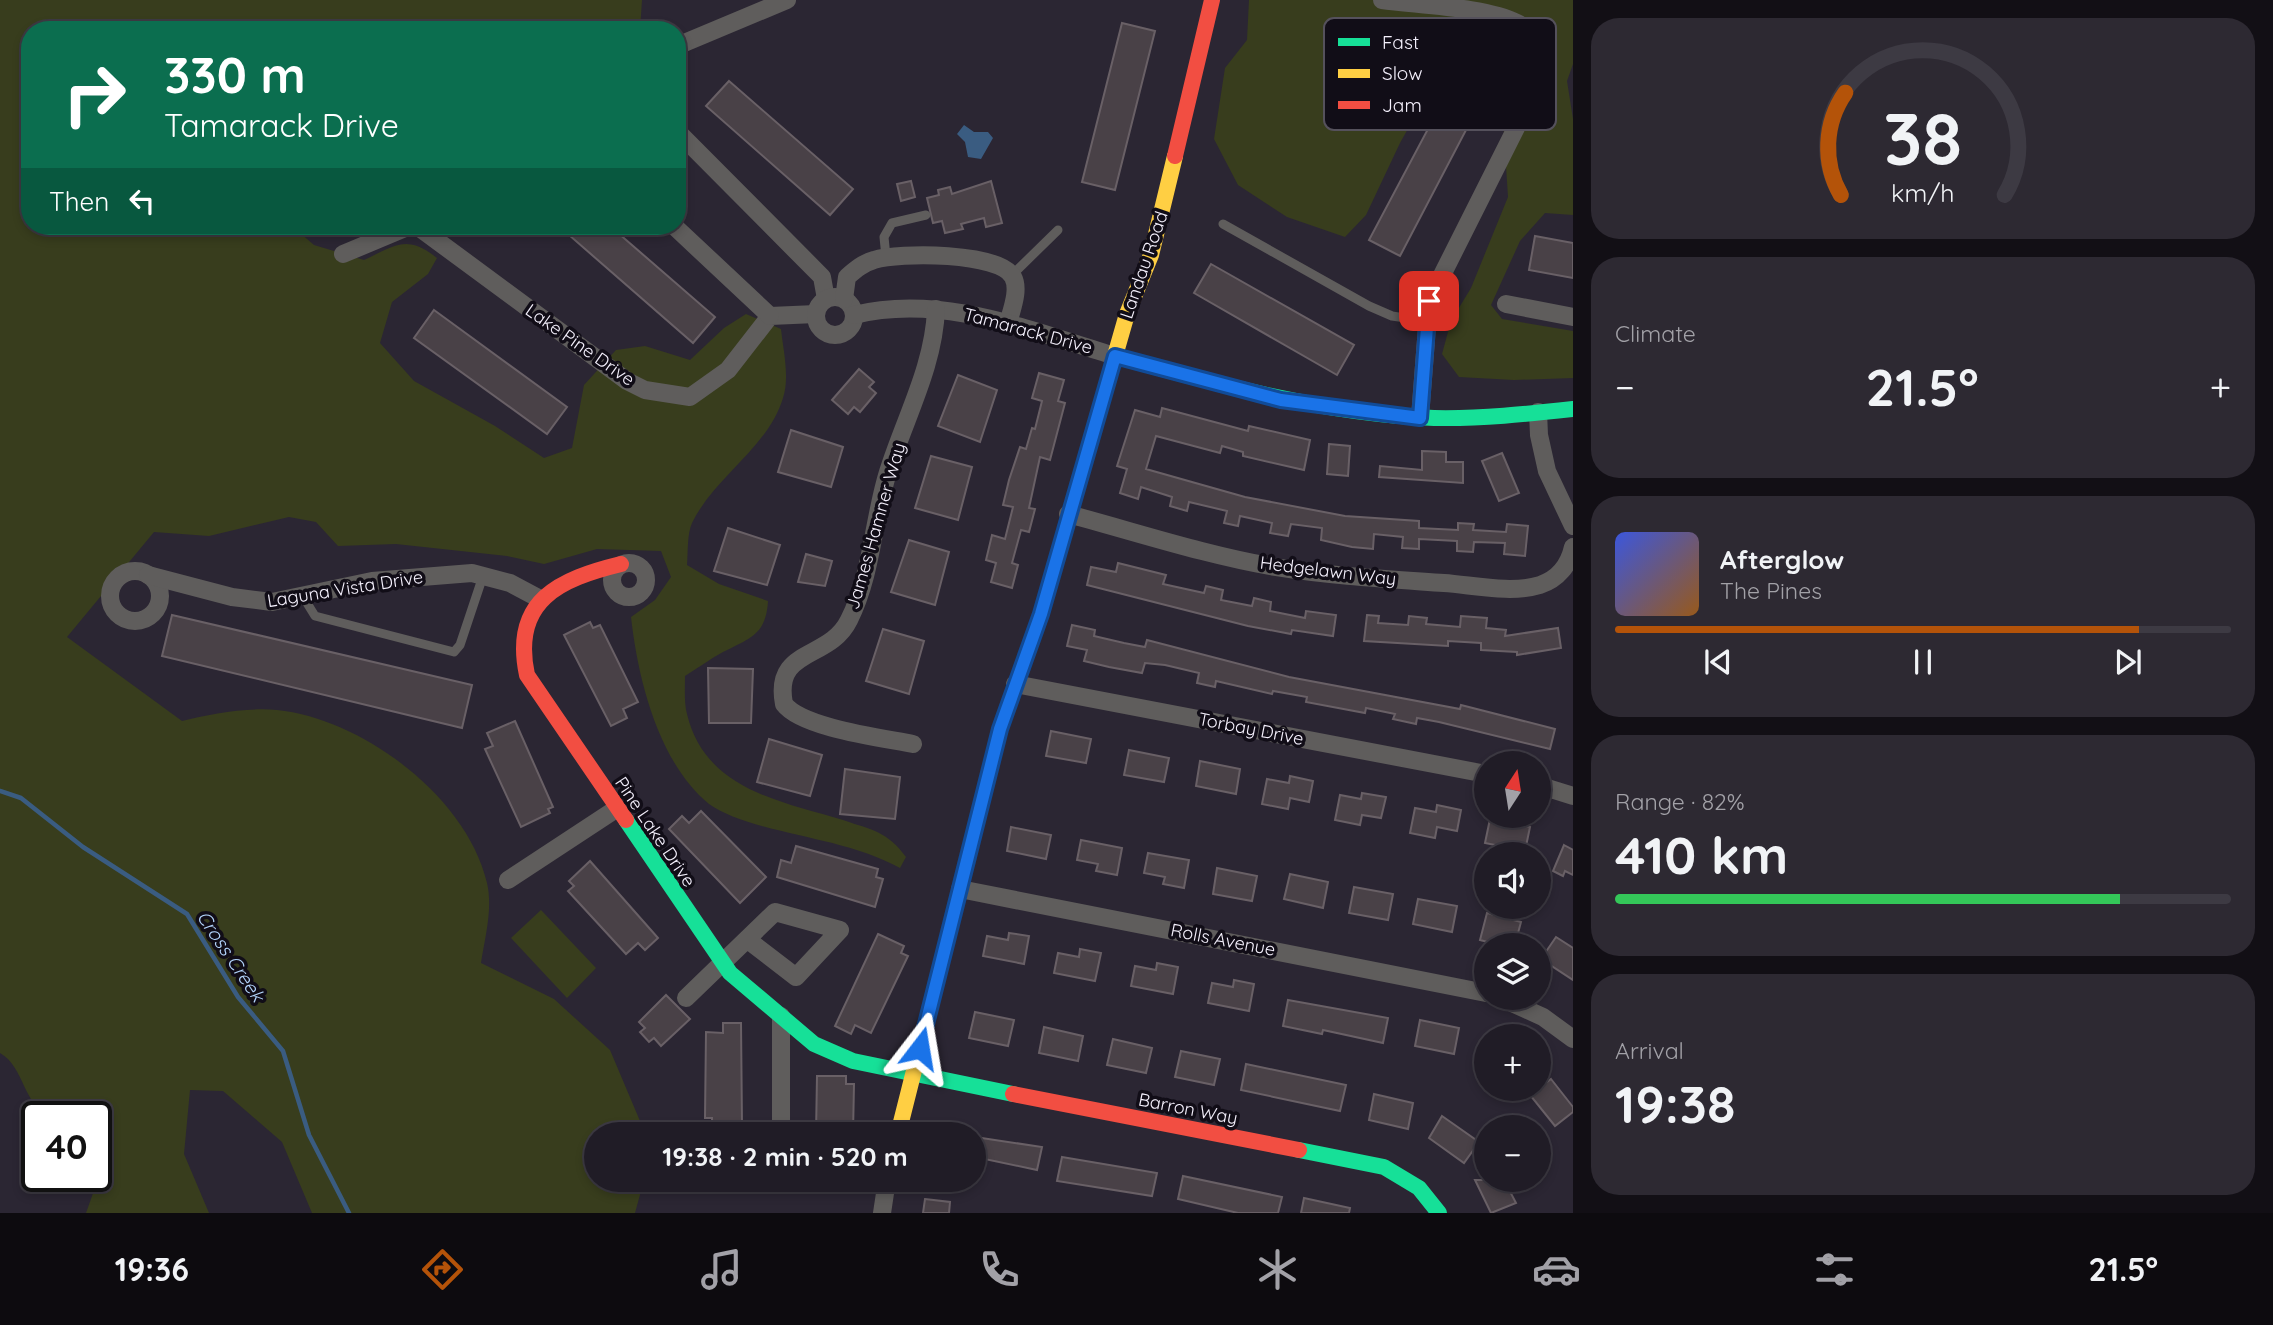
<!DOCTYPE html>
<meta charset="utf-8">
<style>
body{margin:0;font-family:Quicksand,sans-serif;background:#2d2932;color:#f1f3f6;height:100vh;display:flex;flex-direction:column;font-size:26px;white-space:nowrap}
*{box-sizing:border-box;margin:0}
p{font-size:23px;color:#a2a1a7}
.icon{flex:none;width:38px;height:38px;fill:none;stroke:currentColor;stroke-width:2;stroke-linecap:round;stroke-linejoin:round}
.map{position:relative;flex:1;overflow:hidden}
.details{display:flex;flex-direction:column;gap:18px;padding:18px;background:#120f15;width:700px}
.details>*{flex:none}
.top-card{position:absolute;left:21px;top:21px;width:665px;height:214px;border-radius:28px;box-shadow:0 4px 10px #0003,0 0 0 2px #3d3a43;background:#0b6e4f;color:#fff;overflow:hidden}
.needle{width:46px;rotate:12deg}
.fabs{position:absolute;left:1474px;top:751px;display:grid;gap:14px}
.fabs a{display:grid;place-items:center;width:77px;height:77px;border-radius:50%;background:#201c26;box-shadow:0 4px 10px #0003,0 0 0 2px #3d3a43;font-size:35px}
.speed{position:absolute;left:21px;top:1101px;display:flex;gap:14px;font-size:35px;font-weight:700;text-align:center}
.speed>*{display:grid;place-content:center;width:91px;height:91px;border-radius:50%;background:#201c26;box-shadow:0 4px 10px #0003,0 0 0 2px #3d3a43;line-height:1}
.speed .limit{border:4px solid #111;border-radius:10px;background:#fff;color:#111}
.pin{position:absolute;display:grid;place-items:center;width:60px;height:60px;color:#fff;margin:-30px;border-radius:14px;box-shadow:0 4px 10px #0006}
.me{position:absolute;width:77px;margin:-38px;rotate:14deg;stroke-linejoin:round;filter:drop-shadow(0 0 5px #0008)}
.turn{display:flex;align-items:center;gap:24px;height:147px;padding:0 28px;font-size:32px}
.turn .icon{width:91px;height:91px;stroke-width:2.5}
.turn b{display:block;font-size:49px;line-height:60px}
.then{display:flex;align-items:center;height:66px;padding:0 28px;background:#0003;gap:14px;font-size:26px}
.big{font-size:52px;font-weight:700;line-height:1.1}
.details .widget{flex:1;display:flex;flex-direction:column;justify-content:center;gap:10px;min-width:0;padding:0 24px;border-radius:28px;background:#2d2932}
.details .dial{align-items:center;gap:0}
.dial svg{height:182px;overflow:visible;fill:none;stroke:#3d3a43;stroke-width:7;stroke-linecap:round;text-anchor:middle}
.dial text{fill:#f1f3f6;stroke:none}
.song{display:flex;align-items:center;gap:21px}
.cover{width:84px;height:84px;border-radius:10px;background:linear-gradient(135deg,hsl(230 70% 55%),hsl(30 70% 35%))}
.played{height:7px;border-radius:4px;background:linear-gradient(90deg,#b45309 85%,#3d3a43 85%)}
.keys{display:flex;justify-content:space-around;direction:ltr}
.heat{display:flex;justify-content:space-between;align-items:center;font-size:38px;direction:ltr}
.charge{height:10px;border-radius:5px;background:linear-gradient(90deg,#34c759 82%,#3d3a43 0)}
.trip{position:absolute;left:584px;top:1122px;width:402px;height:70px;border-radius:35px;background:#201c26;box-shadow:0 4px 10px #0003,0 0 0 2px #3d3a43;font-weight:700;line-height:70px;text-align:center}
.dock{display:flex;height:112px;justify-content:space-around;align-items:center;background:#0d0b0f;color:#a2a1a7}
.dock .icon{width:49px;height:49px}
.dock .selected{color:#b45309}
.dock b{font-size:32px;color:#f1f3f6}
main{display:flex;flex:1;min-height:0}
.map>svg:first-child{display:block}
.green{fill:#383d1d}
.water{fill:#3a5c81}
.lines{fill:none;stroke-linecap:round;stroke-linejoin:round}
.stream{stroke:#3a5c81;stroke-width:4.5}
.building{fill:#494147;stroke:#696066;stroke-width:2}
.lane{stroke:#5f5d5c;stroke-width:9}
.street{stroke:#5f5d5c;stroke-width:18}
.fast{stroke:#16e098;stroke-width:16}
.slow{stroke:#ffcf43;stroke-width:16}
.jam{stroke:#f24e42;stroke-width:16}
.route-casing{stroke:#114b97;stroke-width:18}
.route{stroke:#1a73e8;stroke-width:12}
.labels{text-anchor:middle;stroke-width:7;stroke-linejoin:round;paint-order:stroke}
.street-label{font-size:18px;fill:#f5f1fd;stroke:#110d17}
.water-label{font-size:19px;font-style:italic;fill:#b3d5fc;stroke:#110d17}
.key{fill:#110d17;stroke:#55515c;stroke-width:2}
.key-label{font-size:19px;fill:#f5f1fd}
</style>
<main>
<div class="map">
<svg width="1573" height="1213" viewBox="0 0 1573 1213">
<rect width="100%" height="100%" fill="#2b2633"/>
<g class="green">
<path d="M0,0H642L640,30H30V226H292L314,245L364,260C396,245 407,234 437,258L428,274L392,302L380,343L414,381L495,426L544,458L572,448L584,385L616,350L645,346L690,360L724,328L746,314L781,329C783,349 790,377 783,398C768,448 715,476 692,523C687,534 688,552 687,565L719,584L768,601C766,635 750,638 723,652C710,659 698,668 685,676C685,688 684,703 687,714C705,789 779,801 843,820C872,830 887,831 906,857L900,868C855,844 807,839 758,825C744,821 721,813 709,804C658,762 638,679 631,617L655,600L671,577L661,551L597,549L544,564L507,556L396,544L338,546L316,522L289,517L209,536L154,532L67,637L182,721C210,714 247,707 277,710C363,719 467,797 487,883C493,909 485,937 481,963L554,999L610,1050L640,1121L641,1134H597V1180H644L635,1213H312L282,1142L223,1091L190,1090L184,1154L209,1213H86L97,1182L96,1116C83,1116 64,1120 51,1116C23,1107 25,1067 0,1053Z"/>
<path d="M1249,0H1573V64L1567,81L1573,119V215L1545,213L1520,241L1491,305L1502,319L1573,331V378L1514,380L1459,377L1442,354L1451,321L1471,288L1508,197L1502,103L1506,71L1487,57L1442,68L1400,143L1366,215L1345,237L1287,217L1238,185L1214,139L1225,68L1247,40Z"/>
<path d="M541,910L596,968L567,998L511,938Z"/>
</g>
<path class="water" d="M964,125L974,132H988L993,138L981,159L968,157L965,142L957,134Z"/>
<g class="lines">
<path class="stream" d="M0,791L21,798L83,847L187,914L238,997L283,1051L309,1135L349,1213"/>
</g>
<g class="building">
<path d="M1122,23L1155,31L1115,190L1082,182Z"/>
<path d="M729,81L853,189L830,215L706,106Z"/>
<path d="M1446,95L1476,111L1400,256L1369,240Z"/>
<path d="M911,181L915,197L901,201L897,184Z"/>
<path d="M991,181L1002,223L986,227L984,218L961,224L963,229L945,233L942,221L933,223L927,198L939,195L938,190L950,187L952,194Z"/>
<path d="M577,226H610L715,317L693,343L569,235Z"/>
<path d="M1535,236L1573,243V278L1529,270Z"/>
<path d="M1211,264L1354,345L1337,375L1194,293Z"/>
<path d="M434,310L567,407L547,434L414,338Z"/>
<path d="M859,369L874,382L869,387L876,393L860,412L854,407L848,414L832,400Z"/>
<path d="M1039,373L1064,380L1058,401L1065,403L1050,460L1040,457L1029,508L1035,509L1029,532L1021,530L1012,563L1018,565L1012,588L991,582L996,563L986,560L992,535L1005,539L1013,507L1003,505L1009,480L1020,447L1026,449L1032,428L1035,429L1042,401L1032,398Z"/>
<path d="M958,375L997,390L980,442L938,426Z"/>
<path d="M1162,408L1248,431L1249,426L1310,440L1304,470L1243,456V452L1222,446L1220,453L1156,436L1146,469L1245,497L1345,516L1419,521V528L1458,530V523L1474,524L1473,530L1506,532L1507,524L1528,526L1525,556L1504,554L1505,543L1474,542L1473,552L1457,551V541L1419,539V549L1402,548L1403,537L1374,534L1373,549L1352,547L1321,540L1322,528L1291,524L1288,536L1270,533L1272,523L1240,516L1238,526L1224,523L1227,511L1189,502L1187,511L1170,506L1172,497L1141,487L1138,499L1120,493L1127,469L1117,466L1135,410L1160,417Z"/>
<path d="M791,430L843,447L831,487L778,472Z"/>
<path d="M1329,444L1350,446L1348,476L1327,474Z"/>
<path d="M1422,451L1446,452V462H1463V483L1379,477L1380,466L1422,470Z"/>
<path d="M1502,453L1519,493L1499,501L1482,461Z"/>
<path d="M931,456L972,467L958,520L915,508Z"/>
<path d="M728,528L780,545L767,585L714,571Z"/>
<path d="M909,540L949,552L935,605L891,592Z"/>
<path d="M806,554L832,561L825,586L798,582Z"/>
<path d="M1118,563L1166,575L1163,584L1204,593L1206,586L1223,590L1221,600L1252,606L1254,598L1271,602L1270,611L1305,618L1306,611L1336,615L1333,636L1292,630L1291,634L1248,626L1087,585L1091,567L1116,572Z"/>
<path d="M172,615L472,685L462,728L162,656Z"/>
<path d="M1367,615L1379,616L1378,623L1408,625L1409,616L1427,618L1426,624L1460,627L1461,616L1487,618L1486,628L1506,630L1505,636L1558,628L1561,648L1517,655V652L1481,650V643L1448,641V646L1364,641Z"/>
<path d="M590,622L593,628L600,625L638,702L623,709L627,718L611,726L564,635Z"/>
<path d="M1072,625L1095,630L1094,636L1124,643L1145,647L1147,640L1289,677L1460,709L1461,705L1555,729L1550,749L1439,722L1417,718L1416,724L1393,719L1395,714L1366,708L1365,713L1306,702L1307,697L1273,691L1272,694L1216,681L1215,687L1197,683L1199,673L1165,665L1145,663L1142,673L1109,667L1084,661L1087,650L1067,646Z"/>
<path d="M883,629L924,641L909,694L866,681Z"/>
<path d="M708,668L753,669L751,723H709Z"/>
<path d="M515,721L553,807L548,809L550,813L521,827L485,749L493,746L487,733Z"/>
<path d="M1051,731L1091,739L1086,763L1046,756Z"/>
<path d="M769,739L822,755L810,796L757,782Z"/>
<path d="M1129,750L1169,758L1164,782L1124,775Z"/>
<path d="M1200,761L1240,769L1236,794L1196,786Z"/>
<path d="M845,769L900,777L895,819L840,814Z"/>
<path d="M1290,776L1313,781L1309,802L1290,798L1288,809L1262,804L1267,779L1289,783Z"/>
<path d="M1362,793L1386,797L1381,818L1362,815L1360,825L1335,820L1340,795L1361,799Z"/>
<path d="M1437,805L1461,810L1457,831L1437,827L1435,838L1410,833L1415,808L1436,812Z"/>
<path d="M701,811L766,877L740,903L669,829L682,816L689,823Z"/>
<path d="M1490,819L1530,827L1525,851L1485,843Z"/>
<path d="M1011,827L1051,835L1046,859L1007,851Z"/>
<path d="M1081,840L1122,848L1117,875L1096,871L1098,864L1077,860Z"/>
<path d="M1564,845L1573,850V875L1565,871L1563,876L1553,871Z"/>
<path d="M796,846L878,869L876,877L883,879L875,907L777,877L781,860L791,863Z"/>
<path d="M1148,853L1189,860L1184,888L1163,884L1165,877L1144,873Z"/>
<path d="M590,861L658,938L645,950L638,943L626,954L568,891L574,886L569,881Z"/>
<path d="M1217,868L1257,876L1252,901L1213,894Z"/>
<path d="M1290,874L1328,882L1323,908L1284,899Z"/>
<path d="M1354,887L1393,894L1388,920L1349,913Z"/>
<path d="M1418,899L1457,906L1452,932L1413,924Z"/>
<path d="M1487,913L1521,922L1515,944L1500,940L1499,945L1480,940Z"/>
<path d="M1009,933L1029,936L1024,964L983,956L987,936L1008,940Z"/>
<path d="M878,934L904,946L901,953L908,956L871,1033L855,1025L851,1034L835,1026Z"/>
<path d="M1556,937L1573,948V980L1541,959Z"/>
<path d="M1080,949L1101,953L1095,981L1054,973L1058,953L1079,957Z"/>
<path d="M1157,963L1178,967L1173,994L1131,986L1135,966L1156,970Z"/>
<path d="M1234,980L1254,984L1249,1011L1208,1003L1212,983L1233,987Z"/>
<path d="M666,995L690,1019L661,1046L654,1038L649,1042L640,1032L645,1028L639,1022Z"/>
<path d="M1288,1000L1388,1018L1383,1043L1323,1030L1322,1034L1283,1026Z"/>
<path d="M975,1012L1014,1020L1008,1046L969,1038Z"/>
<path d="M1420,1020L1459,1028L1454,1054L1415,1046Z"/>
<path d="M723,1023H741L742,1126L712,1125V1118H705L706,1032L723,1033Z"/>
<path d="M1044,1027L1083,1036L1078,1061L1039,1053Z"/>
<path d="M1113,1039L1152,1048L1146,1073L1107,1065Z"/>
<path d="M1181,1051L1220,1059L1214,1085L1175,1077Z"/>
<path d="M1246,1064L1346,1085L1340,1111L1241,1090Z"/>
<path d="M817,1076H846V1084H854L853,1134H816Z"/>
<path d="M1551,1079L1573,1107V1112L1555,1126L1530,1095Z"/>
<path d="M1374,1094L1413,1103L1408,1129L1369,1120Z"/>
<path d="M1442,1116L1479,1142L1464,1163L1429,1138Z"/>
<path d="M975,1137L1042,1147L1037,1170L975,1157Z"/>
<path d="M1062,1157L1157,1173L1152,1196L1057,1181Z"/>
<path d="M1183,1176L1282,1197L1278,1213H1238L1178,1199Z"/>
<path d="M1475,1180H1504L1516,1203L1491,1213Z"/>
<path d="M1304,1198L1350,1208L1349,1213H1301Z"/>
<path d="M925,1199L950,1202L949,1213H923Z"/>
</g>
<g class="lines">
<g class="lane">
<path d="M1223,224L1369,306L1392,316L1426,321"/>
<path d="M886,257L884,237L892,223L926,215"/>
<path d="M1012,275L1058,230"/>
<path d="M302,595L315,616L454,652L460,645L483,576"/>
</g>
<g class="street">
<path d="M1382,0C1418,5 1486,7 1517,23C1527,28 1533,37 1538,47L1520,120L1429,301L1420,417"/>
<path d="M677,46L787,0"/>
<path d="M677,131L822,277L826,299"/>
<path d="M417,226L627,381L645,390L690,397L728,370L770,316L816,314"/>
<path d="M674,226L770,316"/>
<path d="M343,254L410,226"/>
<circle cx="835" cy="316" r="19"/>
<path d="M844,299L847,277C855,270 863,263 874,260C899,252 1000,252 1013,277C1020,290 1011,311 1008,324"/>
<path d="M1506,304L1573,317"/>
<path d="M854,315C942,293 1031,331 1115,356"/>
<path d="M1538,412L1539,435L1547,471L1573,526"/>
<path d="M1068,514C1136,532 1205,555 1275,567C1331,576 1387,579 1444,583C1473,585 1511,594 1540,585C1558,579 1569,565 1573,547"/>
<circle cx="629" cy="580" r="17"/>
<circle cx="135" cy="596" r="25"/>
<path d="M148,575L232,597L272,602L372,581L472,573L510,583L540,599"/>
<path d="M1015,684L1486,774"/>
<path d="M913,744C883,738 802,728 784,704C773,647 829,661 849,620C872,575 873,520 888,472C905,418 934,366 936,309"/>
<path d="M1538,785L1573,796"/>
<path d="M508,880L616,809"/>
<path d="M960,889L1486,993"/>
<path d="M686,998L775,912L840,930L796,977L748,940"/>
<path d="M1501,998L1543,1017L1573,1039"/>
<path d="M781,1134V1016"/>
<path d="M882,1213L887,1180"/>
</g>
<g class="fast">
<path d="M1115,356C1220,385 1325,414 1434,418C1481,419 1527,414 1573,409"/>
<path d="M626,820L730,973L814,1044L853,1061L1013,1094"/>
<path d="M971,845L1000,729L1041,614L1073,502"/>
<path d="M1299,1150L1384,1167L1419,1188L1439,1213"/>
</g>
<g class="slow">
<path d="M1073,502L1127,314L1151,255L1175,156"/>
<path d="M898,1134L971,845"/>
</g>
<g class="jam">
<path d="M1175,156L1212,0"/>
<path d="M621,564C560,579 511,600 527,675L626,820"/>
<path d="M1013,1094L1299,1150"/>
</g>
</g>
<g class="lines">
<defs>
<path id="route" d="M920,1048L1000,729L1041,614L1115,356L1281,400L1420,418L1429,301"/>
</defs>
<use href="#route" class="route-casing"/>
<use href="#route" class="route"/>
</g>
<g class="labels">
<g class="street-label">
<text transform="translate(1144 265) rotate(-71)" y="6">Landau Road</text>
<text transform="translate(1028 331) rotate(15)" y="6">Tamarack Drive</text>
<text transform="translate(580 345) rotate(35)" y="6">Lake Pine Drive</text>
<text transform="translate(876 526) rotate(-74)" y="6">James Hamner Way</text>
<text transform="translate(1328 571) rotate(7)" y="6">Hedgelawn Way</text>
<text transform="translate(345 589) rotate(-9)" y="6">Laguna Vista Drive</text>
<text transform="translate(1251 729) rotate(11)" y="6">Torbay Drive</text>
<text transform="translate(655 832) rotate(56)" y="6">Pine Lake Drive</text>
<text transform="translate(1223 940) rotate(11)" y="6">Rolls Avenue</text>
<text transform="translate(1188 1109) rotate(11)" y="6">Barron Way</text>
</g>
<g class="water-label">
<text transform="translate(231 956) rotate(56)" y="7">Cross Creek</text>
</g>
</g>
<rect x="1324" y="18" width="232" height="112" rx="10" class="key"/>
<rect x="1338" y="38" width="32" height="8" fill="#16e098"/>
<rect x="1338" y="69" width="32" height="9" fill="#ffcf43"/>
<rect x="1338" y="101" width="32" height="8" fill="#f24e42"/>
<g class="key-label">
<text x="1382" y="49">Fast</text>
<text x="1382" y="80">Slow</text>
<text x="1382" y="112">Jam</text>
</g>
</svg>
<div class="fabs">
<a><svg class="needle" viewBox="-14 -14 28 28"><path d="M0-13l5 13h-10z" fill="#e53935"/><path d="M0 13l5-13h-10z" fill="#a2a1a7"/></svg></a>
<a><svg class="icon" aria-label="sound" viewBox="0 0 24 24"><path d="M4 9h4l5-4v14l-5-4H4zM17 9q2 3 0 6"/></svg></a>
<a><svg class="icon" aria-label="layers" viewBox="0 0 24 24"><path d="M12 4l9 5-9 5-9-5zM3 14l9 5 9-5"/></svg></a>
<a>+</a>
<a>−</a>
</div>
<div class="speed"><div class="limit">40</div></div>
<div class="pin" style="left:1429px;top:301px;background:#d93025"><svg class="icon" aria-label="arrive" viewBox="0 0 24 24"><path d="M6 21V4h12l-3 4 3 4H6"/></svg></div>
<svg class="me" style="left:920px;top:1048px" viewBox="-20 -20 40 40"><path d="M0-17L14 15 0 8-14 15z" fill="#1a73e8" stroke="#fff" stroke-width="4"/></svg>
<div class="trip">19:38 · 2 min · 520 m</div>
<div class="top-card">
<div class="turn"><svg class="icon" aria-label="right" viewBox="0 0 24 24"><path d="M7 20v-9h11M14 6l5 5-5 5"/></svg><div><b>330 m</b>Tamarack Drive</div></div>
<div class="then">Then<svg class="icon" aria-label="left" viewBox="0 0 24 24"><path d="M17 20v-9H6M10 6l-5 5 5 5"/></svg></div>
</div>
</div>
<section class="details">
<div class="widget dial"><svg viewBox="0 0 100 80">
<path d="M14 69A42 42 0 1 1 86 69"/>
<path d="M14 69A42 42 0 0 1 16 24" stroke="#b45309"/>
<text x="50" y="56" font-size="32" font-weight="700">38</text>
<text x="50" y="72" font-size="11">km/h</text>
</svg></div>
<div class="widget"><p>Climate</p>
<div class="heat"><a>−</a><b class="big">21.5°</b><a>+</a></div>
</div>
<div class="widget">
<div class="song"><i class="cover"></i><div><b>Afterglow</b><p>The Pines</p></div></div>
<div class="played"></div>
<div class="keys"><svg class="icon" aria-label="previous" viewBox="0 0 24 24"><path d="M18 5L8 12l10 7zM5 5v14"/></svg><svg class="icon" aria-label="pause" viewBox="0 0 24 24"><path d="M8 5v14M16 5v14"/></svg><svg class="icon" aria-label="next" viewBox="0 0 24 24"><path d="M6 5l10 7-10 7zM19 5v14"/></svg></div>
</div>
<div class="widget"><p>Range · 82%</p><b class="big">410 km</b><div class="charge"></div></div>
<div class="widget"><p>Arrival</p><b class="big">19:38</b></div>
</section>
</main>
<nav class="dock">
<b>19:36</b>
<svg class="icon selected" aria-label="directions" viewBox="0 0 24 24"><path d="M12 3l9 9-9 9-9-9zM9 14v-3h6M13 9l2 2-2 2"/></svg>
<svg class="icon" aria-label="music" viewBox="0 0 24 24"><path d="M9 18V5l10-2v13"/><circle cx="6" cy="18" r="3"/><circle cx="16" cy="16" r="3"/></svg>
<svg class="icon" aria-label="phone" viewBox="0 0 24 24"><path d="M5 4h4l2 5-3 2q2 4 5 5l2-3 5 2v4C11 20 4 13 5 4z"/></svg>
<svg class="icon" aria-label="climate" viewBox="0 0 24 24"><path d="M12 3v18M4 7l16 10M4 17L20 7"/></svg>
<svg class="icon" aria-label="car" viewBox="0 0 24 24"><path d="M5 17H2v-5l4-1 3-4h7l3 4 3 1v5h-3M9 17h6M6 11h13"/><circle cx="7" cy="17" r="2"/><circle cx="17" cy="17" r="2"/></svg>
<svg class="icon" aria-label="filters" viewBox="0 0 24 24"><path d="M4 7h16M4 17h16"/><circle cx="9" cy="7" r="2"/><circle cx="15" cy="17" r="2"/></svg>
<b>21.5°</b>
</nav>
